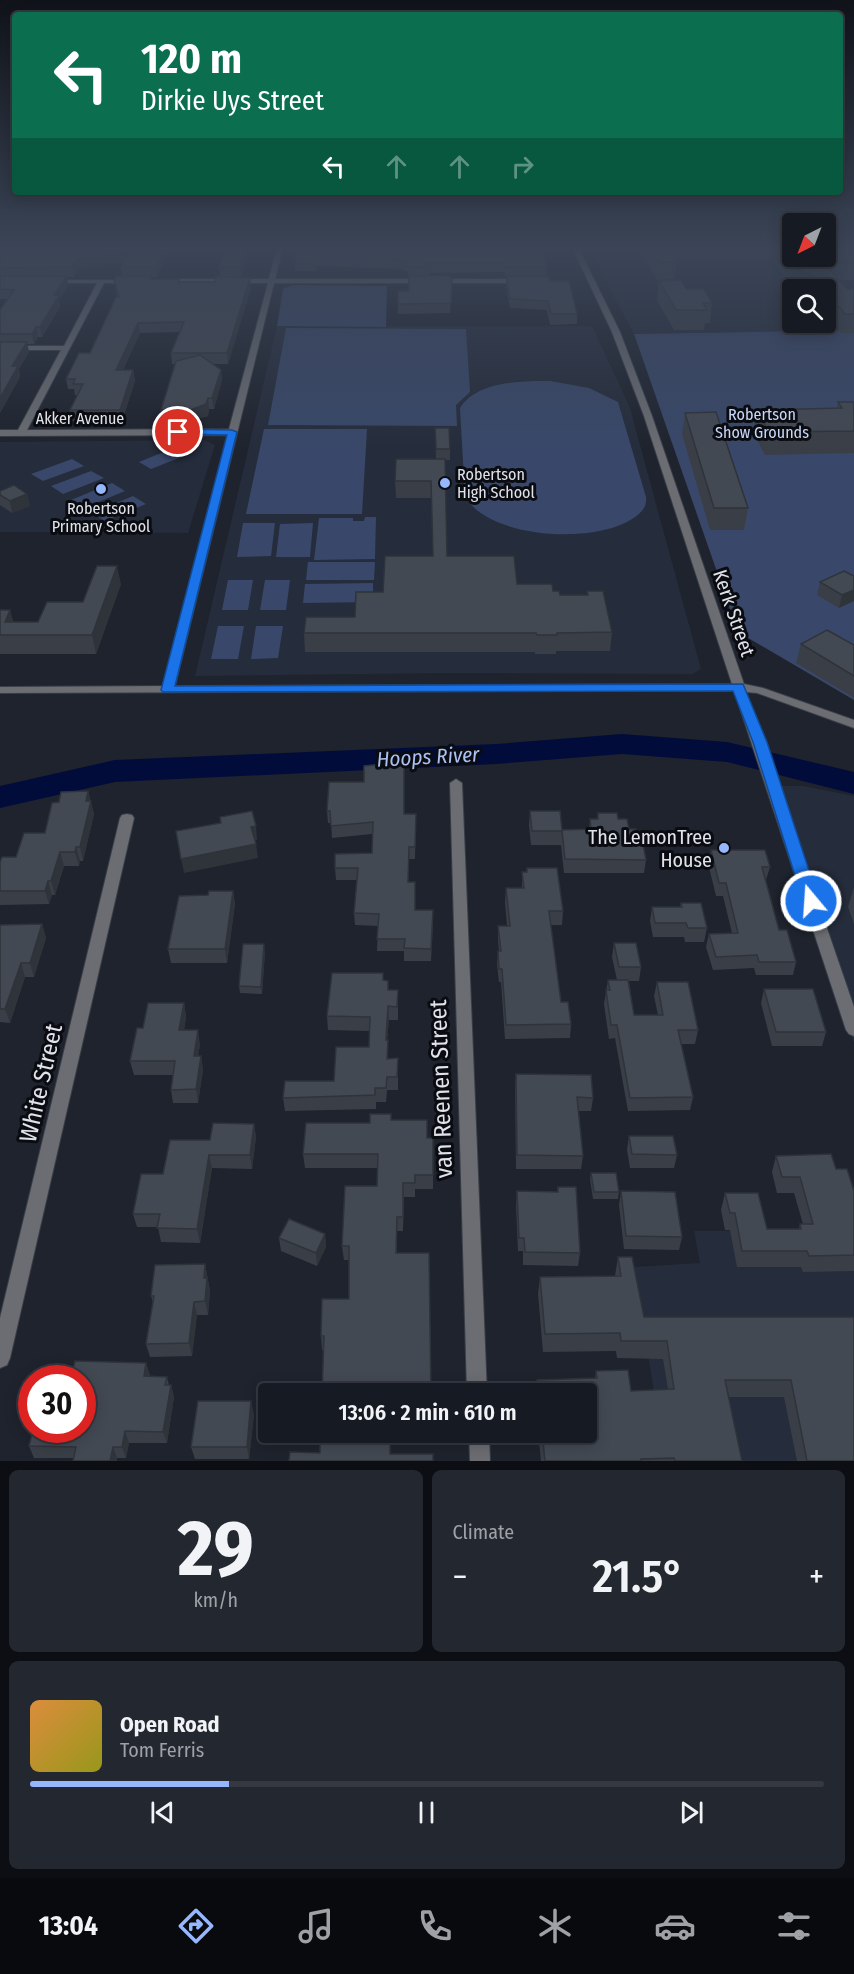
<!DOCTYPE html>
<meta charset="utf-8">
<style>
body{margin:0;font-family:"Fira Sans Condensed",sans-serif;background:#23272f;color:#f1f3f6;height:100vh;display:flex;flex-direction:column;font-size:22px;white-space:nowrap}
*{box-sizing:border-box;margin:0}
p{font-size:20px;color:#9ea1a5}
.icon{flex:none;width:33px;height:33px;fill:none;stroke:currentColor;stroke-width:2;stroke-linecap:round;stroke-linejoin:round}
.map{position:relative;height:1461px;overflow:hidden}
.drawer{display:flex;flex-direction:column;gap:9px;padding:9px;background:#0c0e13;flex:1}
.drawer>*{flex:none}
.top-card{position:absolute;left:12px;top:12px;width:831px;height:183px;border-radius:6px;box-shadow:0 3px 15px #0003,0 0 0 2px #353840;background:#0b6e4f;color:#fff;overflow:hidden}
.needle{width:39px;rotate:222deg}
.controls{position:absolute;left:782px;top:213px;display:grid;gap:12px}
.controls a{display:grid;place-items:center;width:54px;height:54px;border-radius:6px;background:#161a22;box-shadow:0 3px 15px #0003,0 0 0 2px #353840;font-size:30px}
.speed{position:absolute;left:18px;top:1365px;display:flex;gap:12px;font-size:30px;font-weight:700;text-align:center}
.speed>*{display:grid;place-content:center;width:78px;height:78px;border-radius:50%;background:#161a22;box-shadow:0 3px 15px #0003,0 0 0 2px #353840;line-height:1}
.speed .limit{border:9px solid #d22;background:#fff;color:#111}
.pin{position:absolute;display:grid;place-items:center;width:51px;height:51px;color:#fff;margin:-26px;border:3px solid #fff;border-radius:50%;box-shadow:0 2px 6px #0007}
.me{position:absolute;width:66px;margin:-33px;rotate:342deg;stroke-linejoin:round;filter:drop-shadow(0 0 4px #0008)}
.turn{display:flex;align-items:center;gap:21px;height:126px;padding:0 30px;font-size:27px}
.turn .icon{width:78px;height:78px;stroke-width:2.5}
.turn b{display:block;font-size:42px;line-height:51px}
.lanes{display:flex;align-items:center;height:57px;padding:0 30px;background:#0003;justify-content:center;gap:30px;direction:ltr}
.lanes .off{opacity:.35}
.big{font-size:45px;font-weight:600;line-height:1.1}
.drawer .card{flex:1;display:flex;flex-direction:column;justify-content:center;gap:9px;min-width:0;padding:0 21px;border-radius:9px;background:#23272f}
.drawer .dial{align-items:center;gap:0}
.dial b{font-size:78px;line-height:1}
.song{display:flex;align-items:center;gap:18px}
.cover{width:72px;height:72px;border-radius:9px;background:linear-gradient(135deg,hsl(30 70% 55%),hsl(60 70% 35%))}
.played{height:6px;border-radius:3px;background:linear-gradient(90deg,#96b6fd 25%,#353840 25%)}
.keys{display:flex;justify-content:space-around;direction:ltr}
.heat{display:flex;justify-content:space-between;align-items:center;font-size:33px;direction:ltr}
.drawer .tiles{flex:1;display:grid;gap:9px;grid-template-columns:1fr 1fr}
.card:last-child{grid-column:span 2}
.trip{position:absolute;left:258px;top:1383px;width:339px;height:60px;border-radius:6px;background:#161a22;box-shadow:0 3px 15px #0003,0 0 0 2px #353840;font-weight:600;line-height:60px;text-align:center}
.menu{display:flex;height:96px;justify-content:space-around;align-items:center;background:#090a0e;color:#9ea1a5}
.menu .icon{width:42px;height:42px}
.menu .active{color:#96b6fd}
.menu b{font-size:27px;color:#f1f3f6}
.map>svg:first-child{display:block}
.built{fill:#252c3b;fill-rule:evenodd}
.green{fill:#39486a}
.lines{fill:none;stroke-linecap:round;stroke-linejoin:round}
.river{fill:#020c3b;fill-rule:evenodd}
.minor-casing{stroke:#393e47;stroke-width:2}
.minor{fill:#6b6d72;fill-rule:evenodd}
.wall{fill:#3a3f47;fill-rule:evenodd}
.shaded-wall{fill:#2f333a}
.building{fill:#434953;stroke:#2f333a;stroke-width:1.5}
.route{fill:#1a73e8;stroke:#114b97;stroke-width:1.5}
.poi-dot{fill:#96b6fd;stroke:#0a0c11;stroke-width:2}
.labels{text-anchor:middle;stroke-width:6;stroke-linejoin:round;paint-order:stroke}
.far-park-label{font-size:16px;fill:#c9d8f9;stroke:#0a0c11}
.far-street-label{font-size:16px;fill:#e0e3ea;stroke:#0a0c11}
.far-poi-label{font-size:16px;fill:#e0e3ea;stroke:#0a0c11;text-anchor:start}
.street-label{font-size:20px;fill:#e0e3ea;stroke:#0a0c11}
.poi-label{font-size:20px;fill:#e0e3ea;stroke:#0a0c11;text-anchor:end}
.water-label{font-size:21px;font-style:italic;fill:#abc2f3;stroke:#0a0c11}
.near-street-label{font-size:24px;fill:#e0e3ea;stroke:#0a0c11}
</style>
<div class="map">
<svg width="854" height="1461" viewBox="0 0 854 1461">
<rect width="100%" height="100%" fill="#1e232d"/>
<g class="built">
<path d="M588,247H792V256H825L854,247V330L634,334ZM792,290H825V322H792Z"/>
<path d="M277,326H592L630,408L701,669L693,674L453,673L195,676Z"/>
<path d="M204,440L215,445L188,533L0,532V442Z"/>
<path d="M766,786H803L854,796V1043Z"/>
<path d="M854,1230V1461H665L634,1267L700,1263L694,1231Z"/>
</g>
<g class="green">
<path d="M293,285L387,286L386,327L277,326L283,289Z"/>
<path d="M286,328L466,329L470,392L456,405L457,426L268,425Z"/>
<path d="M854,330V700L738,632L634,334Z"/>
<path d="M550,381L589,388L618,402L646,497C647,508 641,513 632,519C594,544 491,539 465,497L460,408C477,381 522,381 550,381Z"/>
<path d="M264,429H367L362,514H246Z"/>
<path d="M176,447L189,454L151,469L139,462Z"/>
<path d="M72,459L84,466L43,481L31,474Z"/>
<path d="M91,471L104,478L63,494L51,486Z"/>
<path d="M112,483L125,491L84,508L71,500Z"/>
<path d="M133,496L146,504L105,521L92,513Z"/>
<path d="M365,517H376L375,559L314,560L319,518H353V521H364Z"/>
<path d="M243,523H275L271,556L237,557Z"/>
<path d="M313,523L310,557H276L280,524Z"/>
<path d="M308,562H375L374,580H306Z"/>
<path d="M228,580H253L248,610H222Z"/>
<path d="M265,580H290L286,610H260Z"/>
<path d="M373,583V602L303,603L305,584Z"/>
<path d="M218,626H244L238,659H211Z"/>
<path d="M256,626H283L278,658L251,659Z"/>
</g>
<g class="lines">
<path class="river" d="M622,734L727,742L854,772V794L727,762L622,754L496,764L115,782L0,808V786L115,760L496,744Z"/>
<defs>
<g id="minor">
<path d="M277,247H283L275,279H520L523,281L520,283H274L175,686L732,684L644,416L612,332L572,247H578L620,332L652,416L744,684L763,688L854,720V728L757,693L746,692L854,1007V1036L849,1034L846,1030L734,690L0,693V687L163,686L228,435L0,436V430H18L61,350H0V346H64L97,283H52L50,282V280H132L133,281L130,283H104L27,430L229,429L268,283H166L163,281L166,279H269Z"/>
<path d="M456,779L462,783L487,1394H467L450,783Z"/>
<path d="M127,814L132,815L134,818L10,1358L7,1365L0,1368V1318L120,818L122,815Z"/>
<path d="M469,1432H489L490,1461H470Z"/>
</g>
</defs>
<use href="#minor" class="minor-casing"/>
<use href="#minor" class="minor"/>
</g>
<g class="wall">
<path d="M0,247H258L257,251H248L241,277H230L251,288L228,364H213L221,370L222,380L214,409H209L208,416L191,421H162L161,410L175,364H172L171,353L179,332L140,333L123,370H133L135,381L122,421H72L70,410L78,395H75L74,389H68L66,379L90,353L117,297L114,280L122,276L121,267L124,262L80,268L74,277H67L68,285L59,300L60,307L42,337H38L34,344H27L29,352L19,369L20,377L0,413V310L7,299H0ZM171,250H224L219,267L220,276L215,282H180L152,279V277H157Z"/>
<path d="M298,247L539,254L547,267L546,276L577,314V324L550,325L547,310L510,308L506,285V277H505L504,272L430,273V276L452,278L450,313L398,314V291H409L408,271H403L402,269L317,266L316,271H295V261Z"/>
<path d="M644,247H854V280H840L847,289H854V333H841L825,312V290H798L795,286L792,287L772,260L677,261L675,279L657,280L647,262H644Z"/>
<path d="M659,281L686,289L712,303L710,323H705L704,330H674L657,300Z"/>
<path d="M838,402H854V453L765,455L753,432L757,410L837,408Z"/>
<path d="M685,413L748,508L744,530H710L682,434Z"/>
<path d="M435,428L450,449V460H445L447,556L517,584L553,591L560,595H587V591L612,632L610,651H556V654H535V652H305L304,633L355,617L383,592L433,556L431,498H396L395,481L436,459Z"/>
<path d="M0,491L27,494L30,506L12,513L0,505Z"/>
<path d="M854,576L839,608L817,595L820,582Z"/>
<path d="M121,584L96,654H0V610H10L13,622H38Z"/>
<path d="M801,644L854,645V698L796,663Z"/>
<path d="M88,791L94,814L83,861H80L79,866H64L55,895H52L49,904L0,905V862L16,857L45,833L59,802Z"/>
<path d="M327,811L416,814L415,859H409L408,882L415,910L433,923L431,961H404V951H377L378,926L355,925L354,913L357,880H336L335,868L372,853V834L332,838L331,823H328Z"/>
<path d="M530,811L562,830L589,829L590,819H597L598,813L618,819L638,839L646,860L644,873H564L561,845H531L529,825Z"/>
<path d="M711,850L770,867L766,880L779,930L796,962L793,975H756L754,968L713,970L706,947L709,934L732,933L723,896H716L708,863Z"/>
<path d="M527,868L563,911L562,925H550L561,1002L571,1024L570,1038L505,1039L501,982H499L497,965L498,951H499L498,940V926H507L505,902L506,888H522V872H526Z"/>
<path d="M854,887V924L848,907Z"/>
<path d="M233,891L235,904L227,963H171L168,949L208,895Z"/>
<path d="M681,903L707,928L704,942H685L684,937H653L650,921L652,907H680Z"/>
<path d="M42,924L46,938L34,977H25L10,1023L0,1022V925Z"/>
<path d="M614,943L641,967L639,981H629L634,1015H658L654,996L657,982L698,1030L695,1044H681L693,1097L690,1110L628,1111L615,1038L609,1039L604,1004L608,980H617L612,957Z"/>
<path d="M265,951L262,994L240,993L239,986Z"/>
<path d="M383,980L389,990H398V1020H389L387,1040L388,1059L398,1058V1090H387L386,1102H376V1109L285,1111L283,1098L334,1081L369,1047V1031L328,1030L327,1016Z"/>
<path d="M764,989L826,1032L822,1046H772L761,1003Z"/>
<path d="M184,1003L186,1017L184,1030L200,1044L198,1056H201L203,1070L198,1103H173L171,1090L173,1075H134L130,1061Z"/>
<path d="M516,1074L593,1098L591,1111H578L583,1156L581,1169H516L515,1087Z"/>
<path d="M391,1120L427,1138H433V1189H415V1197H404L403,1231H397V1253L324,1350H322L321,1336L349,1299V1260H344L342,1246L377,1186L378,1168H305L303,1154L370,1123Z"/>
<path d="M254,1124L256,1137L252,1169L212,1168L200,1243L161,1242L158,1227H137L133,1214L163,1174L210,1140Z"/>
<path d="M629,1136L677,1155L674,1168H630L627,1150Z"/>
<path d="M776,1156L836,1169L854,1191V1271L803,1272L801,1267H737L730,1230H725L721,1210L725,1193L767,1229H799L800,1224H803L794,1193H777L772,1172Z"/>
<path d="M591,1173L619,1192L618,1199H593L590,1179Z"/>
<path d="M558,1187L580,1253L578,1266L523,1265V1251H518L516,1205L517,1191L557,1192Z"/>
<path d="M621,1191L682,1237L679,1250L624,1249L619,1205Z"/>
<path d="M325,1234L326,1247L317,1266L281,1251L279,1238Z"/>
<path d="M618,1257L644,1317H854V1461H797L784,1397H729L742,1461H541L538,1432H586V1394H535L537,1380L595,1378L596,1371L631,1391L668,1389L663,1359L617,1358L616,1351L543,1352L538,1294L540,1277L615,1276Z"/>
<path d="M205,1264L210,1291L208,1315H197L192,1356L150,1357L146,1344L153,1303L151,1296Z"/>
<path d="M146,1363L150,1376L167,1377L169,1385H171L174,1397L167,1443H129L126,1458H34L29,1446L82,1430L72,1374Z"/>
<path d="M254,1414L249,1459H195L191,1447Z"/>
</g>
<g class="shaded-wall">
<path d="M167,247H170L171,250L157,277L156,267Z"/>
<path d="M246,247H247L248,251L241,277L240,267Z"/>
<path d="M130,252L131,261L80,268L74,277L72,267L78,258Z"/>
<path d="M67,276L68,285L59,300L60,307L42,337L40,327L54,295Z"/>
<path d="M250,278L251,288L228,364L227,353Z"/>
<path d="M138,323L140,333L118,381L116,370Z"/>
<path d="M36,327L38,337L34,344L32,334Z"/>
<path d="M27,342L29,352L19,369L20,377L0,413V398L12,366Z"/>
<path d="M133,370L135,381L122,421L120,410Z"/>
<path d="M221,370L222,380L214,409L212,398Z"/>
<path d="M208,398L209,409L208,416L191,421L190,410Z"/>
<path d="M27,494L30,506L12,513L10,501Z"/>
<path d="M117,566L121,584L96,654L92,635Z"/>
<path d="M854,590V601L839,608L842,595Z"/>
<path d="M10,610L15,628L5,622Z"/>
<path d="M88,791L94,814L83,861L80,847Z"/>
<path d="M256,826L257,840H253L251,827Z"/>
<path d="M256,844L258,858L184,873L181,859Z"/>
<path d="M76,847L80,861L79,866L75,852Z"/>
<path d="M60,852L64,866L55,895L51,881Z"/>
<path d="M48,881L52,895L49,904L45,891Z"/>
<path d="M233,891L235,904L227,963L225,949Z"/>
<path d="M42,924L46,938L34,977L30,963Z"/>
<path d="M264,944L265,951L262,994L261,987Z"/>
<path d="M21,963L25,977L10,1023L5,1009Z"/>
<path d="M184,1003L186,1017L182,1044L179,1030Z"/>
<path d="M388,1006L389,1020L386,1053V1040Z"/>
<path d="M198,1030L200,1044L196,1070L194,1056Z"/>
<path d="M201,1056L203,1070L198,1103L196,1089Z"/>
<path d="M254,1124L256,1137L252,1169L250,1155Z"/>
<path d="M209,1155L212,1168L200,1243L197,1229Z"/>
<path d="M325,1234L326,1247L317,1266L316,1253Z"/>
<path d="M205,1264L210,1291L208,1315L205,1301L204,1278Z"/>
<path d="M194,1302L197,1315L192,1356L189,1343Z"/>
<path d="M146,1363L150,1375L148,1388L144,1376Z"/>
<path d="M171,1385L174,1397L167,1443L163,1432Z"/>
<path d="M251,1401L254,1414L249,1459L247,1447Z"/>
<path d="M125,1431L129,1443L126,1458L122,1447Z"/>
<path d="M113,1447L117,1458V1461H110Z"/>
</g>
<g class="building">
<path d="M0,247H167L156,267H121L130,252L78,258L72,267L0,268Z"/>
<path d="M225,247H246L240,267H219Z"/>
<path d="M298,247H537L539,254H543L547,267H505L504,263H422L430,267H408V262H402V259L316,256L315,261H295Z"/>
<path d="M650,247H668L678,262H659Z"/>
<path d="M778,247H792V256H825V247H854V262L824,263L847,289H854V314H845L813,275H804L799,269H795Z"/>
<path d="M0,276H67L54,295H58V297L40,327H36L32,334H0V310L14,290L0,289Z"/>
<path d="M116,276H152L150,279H179V282H215L216,276L250,278L227,353H171L184,322L138,323L116,370H133L120,410H70L83,384H73L75,379H66L79,353H90L116,297H119L114,280Z"/>
<path d="M409,276H448L452,278L451,303L398,304V291H409Z"/>
<path d="M506,276H549L550,281H569L577,314H551L548,301L510,299Z"/>
<path d="M681,280L686,289H704L712,303H703L707,310H676L659,281Z"/>
<path d="M0,342H27L12,366H18L0,398Z"/>
<path d="M200,355L221,370L212,398H208L206,404L190,410H161L176,361Z"/>
<path d="M838,402H854V431L769,432L757,410L842,408Z"/>
<path d="M716,412L748,508H714L685,413Z"/>
<path d="M435,428H449L450,449H436Z"/>
<path d="M396,459H445L447,556H514L517,584H552L553,591H559L560,595H588L587,591H603L612,632L557,633V635H537L536,633H304L306,617H355L356,592H383L385,556H433L431,481H395Z"/>
<path d="M14,485L27,494L10,501L0,495V491Z"/>
<path d="M97,566H117L92,635H0V610H10L5,622H38L47,602H83Z"/>
<path d="M844,571L854,576V590L842,595L820,582Z"/>
<path d="M827,630L854,645V676L801,644Z"/>
<path d="M404,762V814H416L415,847H409L408,882H415V910H433L431,949L404,948L405,939H377L379,914L354,913L358,868H335V854L372,853L373,822L331,826L330,811H327L329,782H364V766Z"/>
<path d="M88,791L86,801H91L80,847H76L75,852H60L51,881H48L45,891H0V862L2,857H16L24,833H45L52,803L59,802L61,792Z"/>
<path d="M252,811L256,826L251,827L256,844L181,859L176,831L221,823L220,817Z"/>
<path d="M530,811H560L562,830L591,829L590,819H598V813H617L618,819H627L629,829H636L638,839H642L646,860L565,859L562,831H532Z"/>
<path d="M711,850H765L770,867H762L779,930H787L796,962H759L757,955L716,957L709,934L738,933L726,883H719Z"/>
<path d="M527,868H557L563,911H549L561,1002H568L571,1024L506,1025L502,969H499L498,951H501L498,926H510L506,888H524L522,872H527Z"/>
<path d="M209,891H233L225,949H168L179,896L208,895Z"/>
<path d="M681,903H701L707,928H688L686,923H655L652,907H682Z"/>
<path d="M42,924L30,963H21L5,1009H0V925Z"/>
<path d="M614,943H636L641,967H619Z"/>
<path d="M243,944H264L261,987L239,986Z"/>
<path d="M332,973H383V980L388,981V990H398L397,1007L388,1006L386,1040H388L387,1059L398,1058L397,1077H387L386,1088H375V1095L283,1098L285,1081H334L336,1047H369L370,1017L327,1016Z"/>
<path d="M608,980H628L634,1015H663L657,982H688L698,1030H678L693,1097L630,1098L617,1025H611L606,990H610Z"/>
<path d="M764,989H813L826,1032H776Z"/>
<path d="M148,1003H184L179,1030H198L194,1056H201L196,1089L171,1090L175,1061H130L137,1028H143Z"/>
<path d="M516,1074L591,1075L593,1098L577,1097L583,1156L517,1155Z"/>
<path d="M370,1114H391V1120H427V1138H433V1175H415V1183H403V1217H397L396,1253H429L431,1394H322L324,1336H321L322,1299H349V1246H342L345,1186H377L378,1154H303L306,1123H370Z"/>
<path d="M213,1123L254,1124L250,1155H209L197,1229L157,1228L160,1214H133L141,1174H163L170,1140H210Z"/>
<path d="M629,1136H673L677,1155L632,1154Z"/>
<path d="M831,1154L836,1169H847L854,1191V1255L809,1256L807,1251H742L735,1213H730L725,1193H758L767,1229H801L800,1224H813L800,1177H782L776,1156Z"/>
<path d="M591,1173H616L619,1192H594Z"/>
<path d="M558,1187H576L580,1253L525,1252L524,1238H519L517,1191L558,1192Z"/>
<path d="M621,1191L675,1192L682,1237L626,1236Z"/>
<path d="M289,1219L325,1234L316,1253L279,1238Z"/>
<path d="M618,1257H632L644,1317H854V1461H807L791,1380H725L742,1461H675L674,1458L641,1459V1461H545L542,1432H586V1394H538L537,1380L597,1378L596,1371L628,1370L631,1391L674,1389L667,1341H621L620,1333L545,1334L540,1277L621,1276Z"/>
<path d="M205,1264L204,1278H207L205,1301L194,1302L189,1343L146,1344L154,1296H151L155,1265Z"/>
<path d="M75,1361L146,1363L144,1376L167,1377L165,1385H171L163,1432L125,1431L122,1447H113L110,1461H73L76,1447L29,1446L33,1430H82V1378H62L63,1374H72Z"/>
<path d="M198,1401H251L247,1447H191Z"/>
<path d="M320,1432H390V1454H433V1461H289L290,1452L320,1453Z"/>
</g>
<linearGradient id="sky" x2="0" y2="1"><stop stop-color="#101319"/><stop offset="0.55" stop-color="#3b4557"/><stop offset="1" stop-color="#3b4557" stop-opacity="0"/></linearGradient>
<rect width="854" height="451" fill="url(#sky)"/>
<path class="route" d="M178,429L232,430L237,432L175,686L743,684L767,742L819,901L817,905H805L803,901L753,742L733,691L163,692L161,690L227,435L174,434L173,432Z"/>
<g class="poi-dot">
<circle cx="445" cy="483" r="6"/>
<circle cx="101" cy="489" r="6"/>
<circle cx="724" cy="848" r="6"/>
</g>
<g class="labels">
<g class="far-park-label">
<text x="762" y="420">Robertson<tspan x="762" dy="18">Show Grounds</tspan></text>
</g>
<g class="far-street-label">
<text x="80" y="424">Akker Avenue</text>
</g>
<g class="far-poi-label">
<text x="457" y="480">Robertson<tspan x="457" dy="18">High School</tspan></text>
<text x="101" y="514" text-anchor="middle">Robertson<tspan x="101" dy="18">Primary School</tspan></text>
</g>
<g class="street-label">
<text transform="translate(734 613) rotate(71)" y="7">Kerk Street</text>
</g>
<g class="poi-label">
<text x="712" y="844">The LemonTree<tspan x="712" dy="23">House</tspan></text>
</g>
<g class="water-label">
<text transform="translate(428 757) rotate(-3)" y="7">Hoops River</text>
</g>
<g class="near-street-label">
<text transform="translate(41 1083) rotate(-77)" y="8">White Street</text>
<text transform="translate(441 1089) rotate(-92)" y="8">van Reenen Street</text>
</g>
</g>
</svg>
<div class="controls">
<a><svg class="needle" viewBox="-14 -14 28 28"><path d="M0-13l5 13h-10z" fill="#e53935"/><path d="M0 13l5-13h-10z" fill="#9ea1a5"/></svg></a>
<a><svg class="icon" aria-label="search" viewBox="0 0 24 24"><circle cx="10" cy="10" r="6"/><path d="M15 15l6 6"/></svg></a>
</div>
<div class="speed"><div class="limit">30</div></div>
<div class="pin" style="left:178px;top:432px;background:#d93025"><svg class="icon" aria-label="arrive" viewBox="0 0 24 24"><path d="M6 21V4h12l-3 4 3 4H6"/></svg></div>
<svg class="me" style="left:811px;top:901px" viewBox="-20 -20 40 40"><circle r="17" fill="#1a73e8" stroke="#fff" stroke-width="3"/><path d="M0-11L8 9 0 5-8 9z" fill="#fff"/></svg>
<div class="trip">13:06 · 2 min · 610 m</div>
<div class="top-card">
<div class="turn"><svg class="icon" aria-label="left" viewBox="0 0 24 24"><path d="M17 20v-9H6M10 6l-5 5 5 5"/></svg><div><b>120 m</b>Dirkie Uys Street</div></div>
<div class="lanes"><svg class="icon" aria-label="left" viewBox="0 0 24 24"><path d="M17 20v-9H6M10 6l-5 5 5 5"/></svg><svg class="icon off" aria-label="ahead" viewBox="0 0 24 24"><path d="M12 20V5M6 11l6-6 6 6"/></svg><svg class="icon off" aria-label="ahead" viewBox="0 0 24 24"><path d="M12 20V5M6 11l6-6 6 6"/></svg><svg class="icon off" aria-label="right" viewBox="0 0 24 24"><path d="M7 20v-9h11M14 6l5 5-5 5"/></svg></div>
</div>
</div>
<section class="drawer">
<div class="tiles">
<div class="card dial"><b>29</b><p>km/h</p></div>
<div class="card"><p>Climate</p>
<div class="heat"><a>−</a><b class="big">21.5°</b><a>+</a></div>
</div>
<div class="card">
<div class="song"><i class="cover"></i><div><b>Open Road</b><p>Tom Ferris</p></div></div>
<div class="played"></div>
<div class="keys"><svg class="icon" aria-label="previous" viewBox="0 0 24 24"><path d="M18 5L8 12l10 7zM5 5v14"/></svg><svg class="icon" aria-label="pause" viewBox="0 0 24 24"><path d="M8 5v14M16 5v14"/></svg><svg class="icon" aria-label="next" viewBox="0 0 24 24"><path d="M6 5l10 7-10 7zM19 5v14"/></svg></div>
</div>
</div>
</section>
<nav class="menu">
<b>13:04</b>
<svg class="icon active" aria-label="directions" viewBox="0 0 24 24"><path d="M12 3l9 9-9 9-9-9zM9 14v-3h6M13 9l2 2-2 2"/></svg>
<svg class="icon" aria-label="music" viewBox="0 0 24 24"><path d="M9 18V5l10-2v13"/><circle cx="6" cy="18" r="3"/><circle cx="16" cy="16" r="3"/></svg>
<svg class="icon" aria-label="phone" viewBox="0 0 24 24"><path d="M5 4h4l2 5-3 2q2 4 5 5l2-3 5 2v4C11 20 4 13 5 4z"/></svg>
<svg class="icon" aria-label="climate" viewBox="0 0 24 24"><path d="M12 3v18M4 7l16 10M4 17L20 7"/></svg>
<svg class="icon" aria-label="car" viewBox="0 0 24 24"><path d="M5 17H2v-5l4-1 3-4h7l3 4 3 1v5h-3M9 17h6M6 11h13"/><circle cx="7" cy="17" r="2"/><circle cx="17" cy="17" r="2"/></svg>
<svg class="icon" aria-label="filters" viewBox="0 0 24 24"><path d="M4 7h16M4 17h16"/><circle cx="9" cy="7" r="2"/><circle cx="15" cy="17" r="2"/></svg>
</nav>
